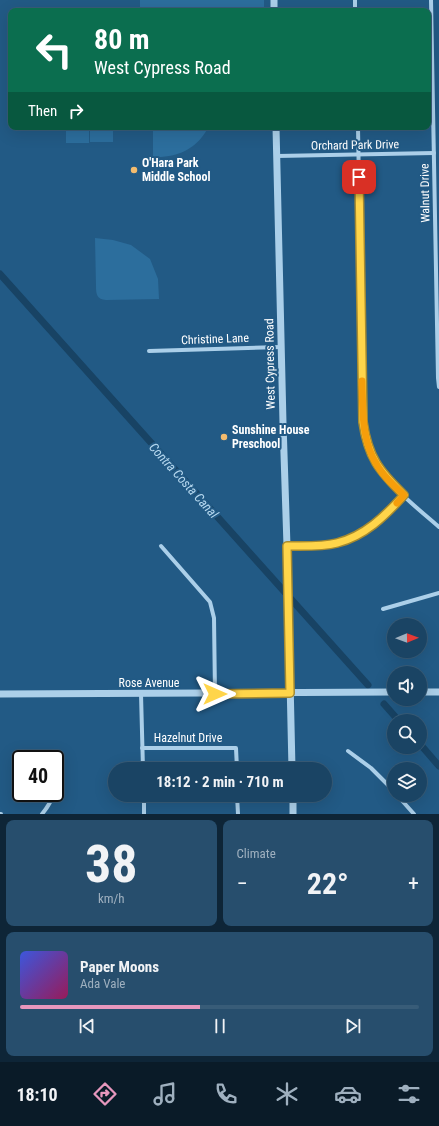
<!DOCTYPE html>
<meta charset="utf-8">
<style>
body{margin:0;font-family:"Roboto Condensed",sans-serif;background:#274e6d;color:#f1f3f6;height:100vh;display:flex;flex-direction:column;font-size:15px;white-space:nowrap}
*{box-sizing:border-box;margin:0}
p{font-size:13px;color:#9fb0bf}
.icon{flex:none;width:22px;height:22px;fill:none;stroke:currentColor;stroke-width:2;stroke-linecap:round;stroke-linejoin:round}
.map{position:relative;height:814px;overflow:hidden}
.side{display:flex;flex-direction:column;gap:6px;padding:6px;background:#0e2537;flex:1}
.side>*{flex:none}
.banner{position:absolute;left:8px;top:8px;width:423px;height:122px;border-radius:8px;box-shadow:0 4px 16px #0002,0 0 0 1px #385c78;background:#0b6e4f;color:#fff;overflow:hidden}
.needle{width:26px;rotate:89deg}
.tools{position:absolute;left:387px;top:618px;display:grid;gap:8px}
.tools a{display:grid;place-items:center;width:40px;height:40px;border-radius:50%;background:#1a4464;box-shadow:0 4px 16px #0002,0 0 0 1px #385c78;font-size:20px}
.speed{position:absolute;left:12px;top:750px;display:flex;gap:8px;font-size:20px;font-weight:700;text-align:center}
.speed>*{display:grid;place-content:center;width:52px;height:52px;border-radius:50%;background:#1a4464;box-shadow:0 4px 16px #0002,0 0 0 1px #385c78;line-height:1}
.speed .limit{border:2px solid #111;border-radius:6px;background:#fff;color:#111}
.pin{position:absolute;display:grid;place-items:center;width:34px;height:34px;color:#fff;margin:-17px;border-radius:8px;box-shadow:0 2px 6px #0006}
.me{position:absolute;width:44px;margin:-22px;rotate:90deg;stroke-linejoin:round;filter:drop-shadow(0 0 3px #0008)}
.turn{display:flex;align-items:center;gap:14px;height:84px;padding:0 20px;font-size:18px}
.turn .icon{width:52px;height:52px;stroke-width:2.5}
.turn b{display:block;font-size:28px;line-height:34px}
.then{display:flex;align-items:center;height:38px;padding:0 20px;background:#0003;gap:8px;font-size:15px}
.big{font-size:30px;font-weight:700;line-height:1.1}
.side .widget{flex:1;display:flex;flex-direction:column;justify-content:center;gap:6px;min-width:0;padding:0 14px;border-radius:8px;background:#274e6d}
.side .dial{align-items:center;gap:0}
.dial b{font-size:52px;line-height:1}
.song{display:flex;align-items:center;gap:12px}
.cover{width:48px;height:48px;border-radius:6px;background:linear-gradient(135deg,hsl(230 70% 55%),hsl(330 70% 35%))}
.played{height:4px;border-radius:2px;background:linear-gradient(90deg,#e797bd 45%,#385c78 45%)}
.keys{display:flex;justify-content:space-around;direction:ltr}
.heat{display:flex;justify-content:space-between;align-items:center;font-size:22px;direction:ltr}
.side .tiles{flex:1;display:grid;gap:6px;grid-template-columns:1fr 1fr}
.widget:last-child{grid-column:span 2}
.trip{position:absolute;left:108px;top:762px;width:224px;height:40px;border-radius:20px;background:#1a4464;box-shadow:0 4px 16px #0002,0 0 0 1px #385c78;font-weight:700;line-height:40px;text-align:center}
.tabs{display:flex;height:64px;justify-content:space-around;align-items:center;background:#0a1b28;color:#9fb0bf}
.tabs .icon{width:28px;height:28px}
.tabs .on{color:#e797bd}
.tabs b{font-size:18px;color:#f1f3f6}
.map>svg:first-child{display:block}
.green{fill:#2c6e9d}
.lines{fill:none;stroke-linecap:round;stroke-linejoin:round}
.canal{stroke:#184364;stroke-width:7}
.minor{stroke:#abcfe9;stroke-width:4}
.tertiary{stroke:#abcfe9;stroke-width:7}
.route-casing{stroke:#a68a30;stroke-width:10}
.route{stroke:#ffd54a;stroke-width:7}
.slow{stroke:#f59e0b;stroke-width:7}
.poi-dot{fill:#f4bc6e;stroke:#225a85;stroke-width:1.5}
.labels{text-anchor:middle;stroke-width:4;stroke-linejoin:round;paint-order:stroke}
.street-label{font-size:12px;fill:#fff;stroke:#225a85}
.poi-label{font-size:12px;font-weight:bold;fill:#fff;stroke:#225a85;text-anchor:start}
.water-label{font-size:13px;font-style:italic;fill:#b7d9f0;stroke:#225a85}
</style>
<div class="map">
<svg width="439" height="814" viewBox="0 0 439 814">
<rect width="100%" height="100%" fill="#225a85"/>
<g class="green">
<rect x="140" y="0" width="124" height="11"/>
<path d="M153,127H208C202,142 185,154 169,156C164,157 158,157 153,157Z"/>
<path d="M89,129V143H66V130Z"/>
<rect x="90" y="129" width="23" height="13"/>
<path d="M95,238L113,240L131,245L150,259L158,279L159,299L106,300C97,299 96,295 96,286Z"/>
</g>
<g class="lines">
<g class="canal">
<path d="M0,274L368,685"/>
<path d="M384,704L399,721"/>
<path d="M420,744L439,766"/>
</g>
<g class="minor">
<path d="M355,0V11"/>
<path d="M431,0L438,378L439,387"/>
<path d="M358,127L363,421C364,432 366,442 370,452C383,482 415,506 439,527"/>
<path d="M277,156L434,153"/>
<path d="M149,351L281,347"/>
<path d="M161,546L210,602L214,618L215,694"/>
<path d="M287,546C320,545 348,546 376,524C386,516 395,505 404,495"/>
<path d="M383,609L439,593"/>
<path d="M141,694L143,769"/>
<path d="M142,748H236L237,769"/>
<path d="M348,751L371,768L394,791"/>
<path d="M48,753L51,759"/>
<path d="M144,795V814"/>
<path d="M237,795L238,814"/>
<path d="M397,795L414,814"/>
<path d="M0,814H1"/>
<path d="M42,814C48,807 51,802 54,793"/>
</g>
<g class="tertiary">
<path d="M274,0V11"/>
<path d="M276,127L283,423L287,546L292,769"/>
<path d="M420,692H439"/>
<path d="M0,694L394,692"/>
<path d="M293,795V814"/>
</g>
</g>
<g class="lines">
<defs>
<path id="route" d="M215,694L290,693L287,546C304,546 321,547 337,543C365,536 385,516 404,495C379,471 368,457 363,422L359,177"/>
</defs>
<use href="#route" class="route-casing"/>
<use href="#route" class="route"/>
<path class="slow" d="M362,381C363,410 361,440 377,465C384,477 394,486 404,495L397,503"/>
</g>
<g class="poi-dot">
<circle cx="134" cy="170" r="4"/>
<circle cx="224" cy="437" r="4"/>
</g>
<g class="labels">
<g class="street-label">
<text transform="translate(355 145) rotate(-1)" y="4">Orchard Park Drive</text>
<text transform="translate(425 193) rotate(-91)" y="4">Walnut Drive</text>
<text transform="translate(215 339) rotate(-2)" y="4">Christine Lane</text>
<text transform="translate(270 364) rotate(-91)" y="4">West Cypress Road</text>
<text x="149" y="687">Rose Avenue</text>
<text x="188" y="742">Hazelnut Drive</text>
</g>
<g class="poi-label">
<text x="142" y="167">O'Hara Park<tspan x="142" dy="14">Middle School</tspan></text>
<text x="232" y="434">Sunshine House<tspan x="232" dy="14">Preschool</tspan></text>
</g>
<g class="water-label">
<text transform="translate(184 480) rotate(48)" y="5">Contra Costa Canal</text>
</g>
</g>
</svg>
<div class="tools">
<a><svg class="needle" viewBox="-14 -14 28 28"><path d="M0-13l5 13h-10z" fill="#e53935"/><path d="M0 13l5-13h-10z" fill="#9fb0bf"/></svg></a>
<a><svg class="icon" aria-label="sound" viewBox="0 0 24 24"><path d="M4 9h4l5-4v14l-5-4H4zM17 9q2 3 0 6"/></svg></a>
<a><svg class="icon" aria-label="search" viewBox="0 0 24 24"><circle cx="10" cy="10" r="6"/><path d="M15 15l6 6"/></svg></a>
<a><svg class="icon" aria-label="layers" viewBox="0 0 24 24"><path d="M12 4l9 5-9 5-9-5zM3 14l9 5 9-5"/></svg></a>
</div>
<div class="speed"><div class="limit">40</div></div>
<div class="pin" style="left:359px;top:177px;background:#d93025"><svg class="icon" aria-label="arrive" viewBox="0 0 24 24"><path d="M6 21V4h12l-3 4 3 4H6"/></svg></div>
<svg class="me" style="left:215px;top:694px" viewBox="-20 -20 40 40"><path d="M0-17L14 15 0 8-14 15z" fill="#ffd54a" stroke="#fff" stroke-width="4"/></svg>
<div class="trip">18:12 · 2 min · 710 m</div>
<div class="banner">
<div class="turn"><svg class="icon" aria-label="left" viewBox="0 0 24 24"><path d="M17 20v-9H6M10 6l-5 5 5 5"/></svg><div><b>80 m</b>West Cypress Road</div></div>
<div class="then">Then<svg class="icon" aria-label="right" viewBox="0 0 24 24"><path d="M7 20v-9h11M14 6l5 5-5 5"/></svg></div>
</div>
</div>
<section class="side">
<div class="tiles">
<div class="widget dial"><b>38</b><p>km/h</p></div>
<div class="widget"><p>Climate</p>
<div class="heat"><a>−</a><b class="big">22°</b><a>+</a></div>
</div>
<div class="widget">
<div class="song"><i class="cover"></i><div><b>Paper Moons</b><p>Ada Vale</p></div></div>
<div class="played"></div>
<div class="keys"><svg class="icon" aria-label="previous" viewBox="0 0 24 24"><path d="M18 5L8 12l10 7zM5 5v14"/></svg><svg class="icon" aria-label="pause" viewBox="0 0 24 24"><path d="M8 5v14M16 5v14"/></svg><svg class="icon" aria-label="next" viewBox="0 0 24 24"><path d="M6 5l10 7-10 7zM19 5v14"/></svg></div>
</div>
</div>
</section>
<nav class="tabs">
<b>18:10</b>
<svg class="icon on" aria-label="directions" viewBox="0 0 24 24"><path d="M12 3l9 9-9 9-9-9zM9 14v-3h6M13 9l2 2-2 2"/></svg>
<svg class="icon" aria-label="music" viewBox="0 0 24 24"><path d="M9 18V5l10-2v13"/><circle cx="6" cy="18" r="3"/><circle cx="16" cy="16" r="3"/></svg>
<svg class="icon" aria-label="phone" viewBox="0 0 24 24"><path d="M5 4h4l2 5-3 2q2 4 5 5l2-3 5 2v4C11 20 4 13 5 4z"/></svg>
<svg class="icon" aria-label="climate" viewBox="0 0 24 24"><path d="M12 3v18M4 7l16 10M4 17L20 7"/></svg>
<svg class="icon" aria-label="car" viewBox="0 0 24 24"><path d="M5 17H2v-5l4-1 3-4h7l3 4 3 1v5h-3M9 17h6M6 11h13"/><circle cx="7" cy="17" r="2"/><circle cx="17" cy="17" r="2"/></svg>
<svg class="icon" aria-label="filters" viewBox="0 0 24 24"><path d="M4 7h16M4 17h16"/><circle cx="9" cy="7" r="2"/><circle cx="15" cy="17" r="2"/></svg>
</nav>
